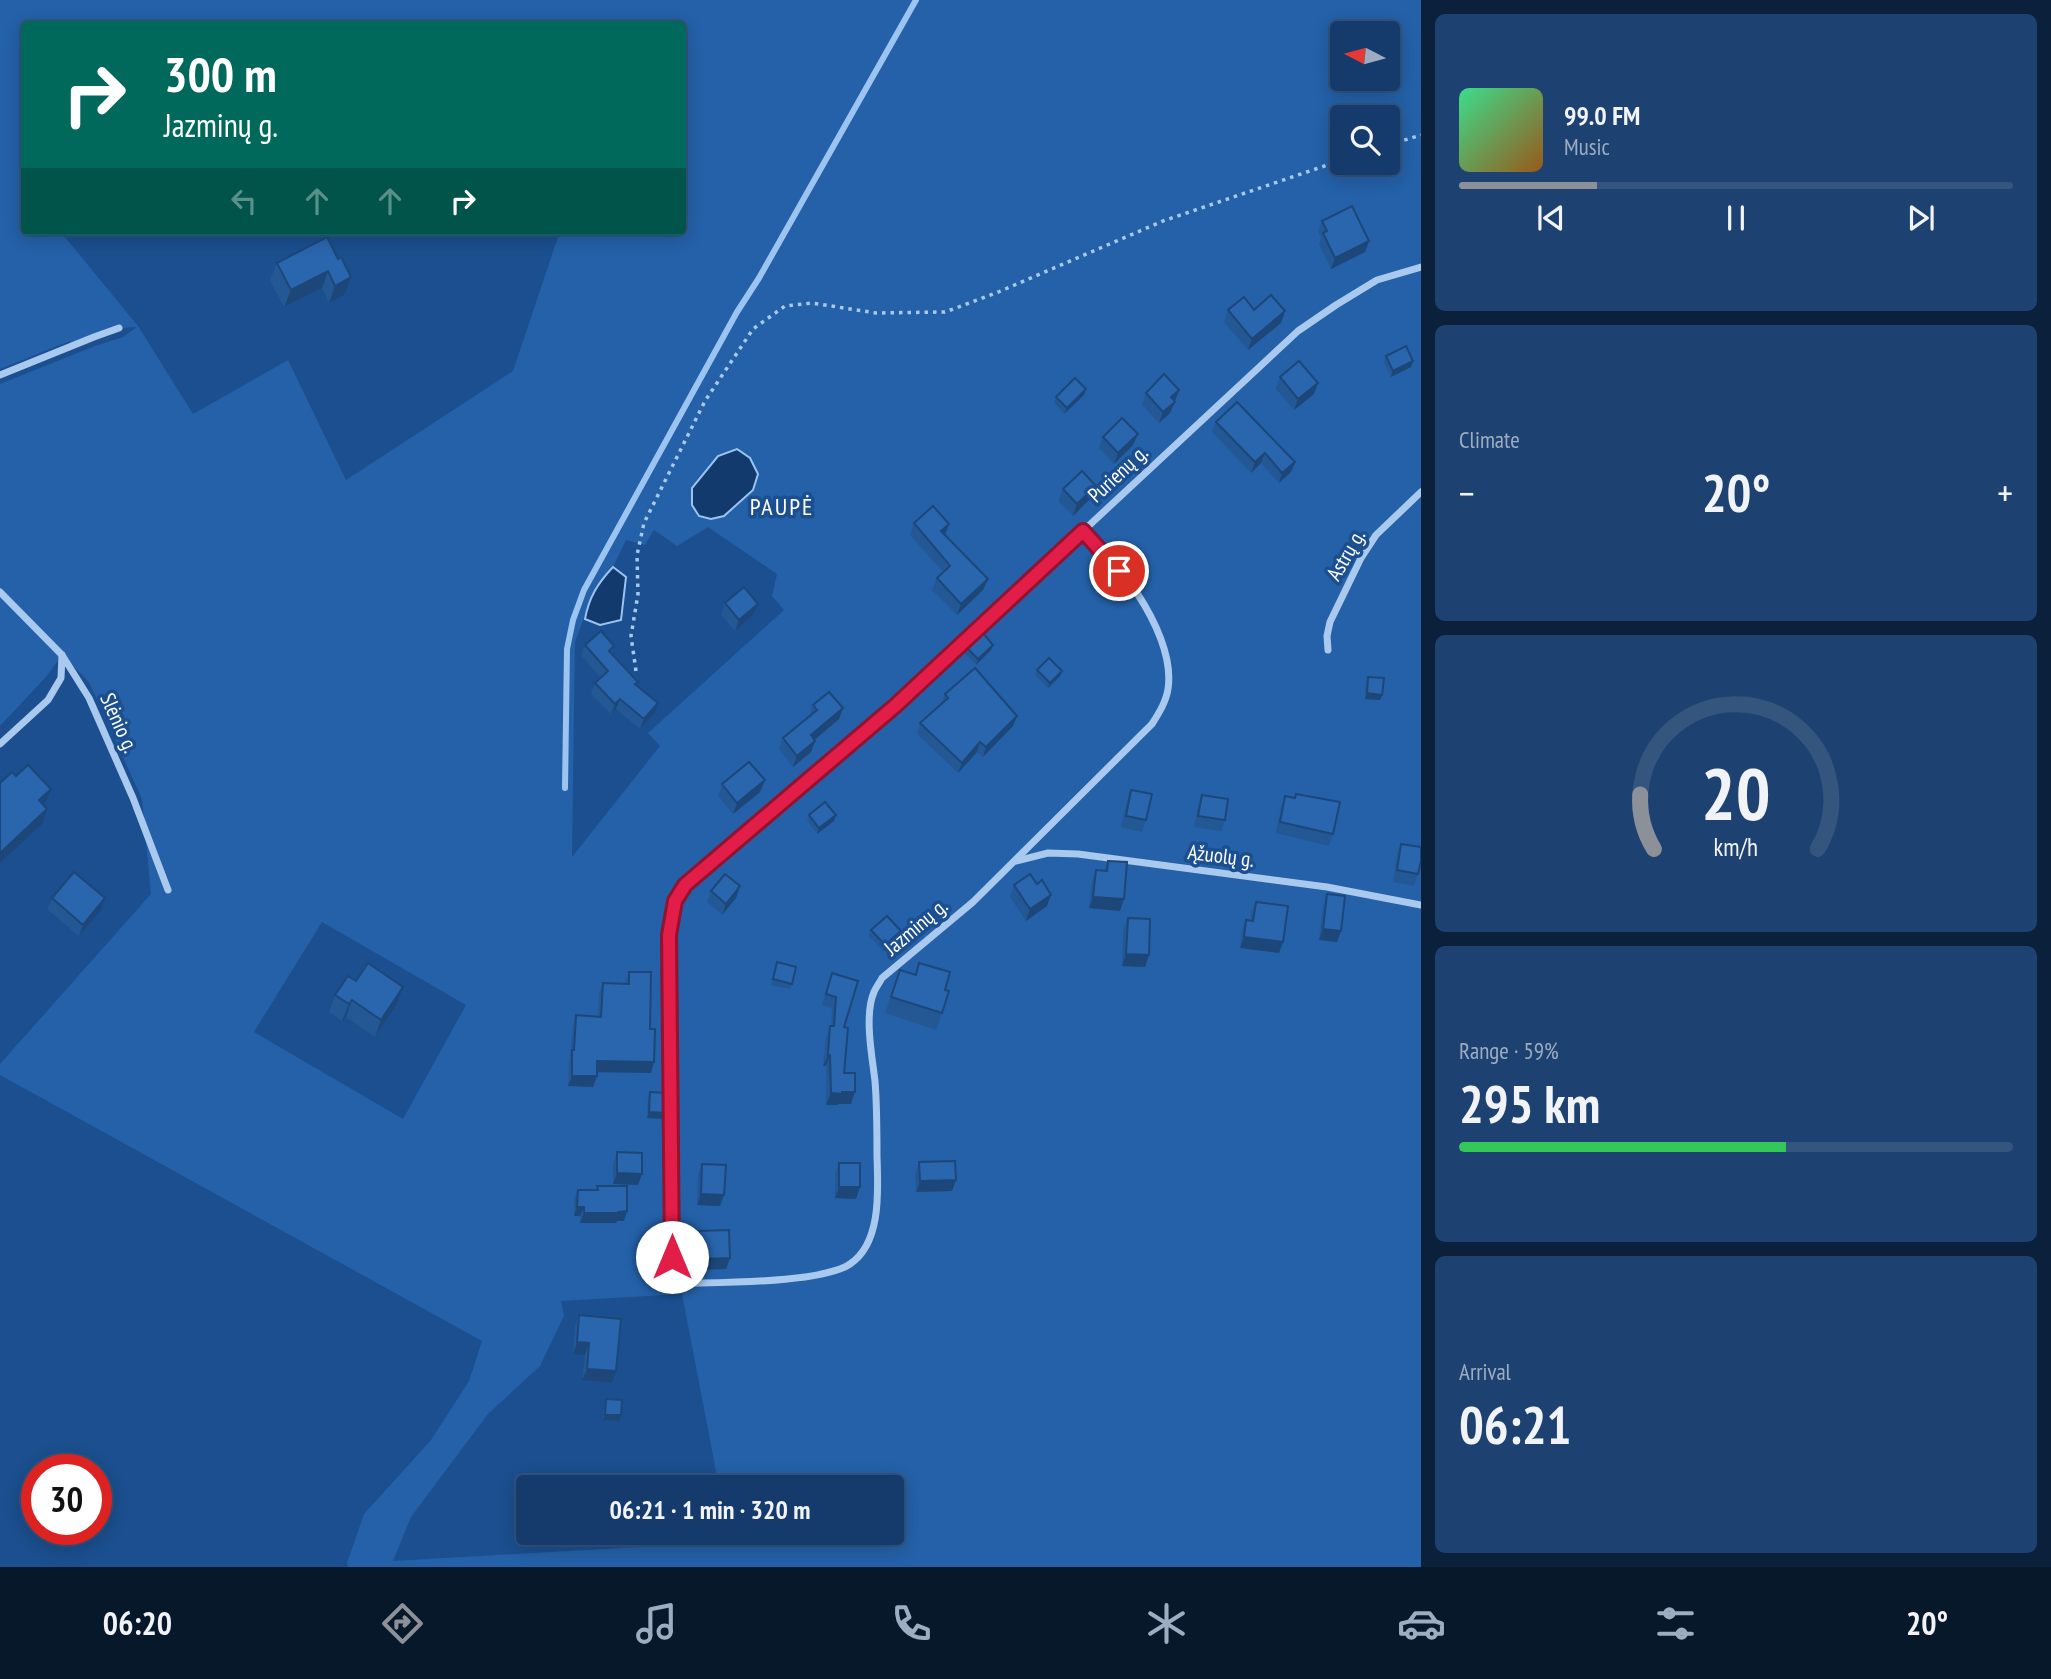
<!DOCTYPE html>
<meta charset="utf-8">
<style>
body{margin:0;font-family:"PT Sans Narrow",sans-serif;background:#1d4271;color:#f1f3f6;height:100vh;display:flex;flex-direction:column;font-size:26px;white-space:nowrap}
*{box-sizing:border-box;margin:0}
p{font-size:23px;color:#9dadc1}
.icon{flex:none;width:38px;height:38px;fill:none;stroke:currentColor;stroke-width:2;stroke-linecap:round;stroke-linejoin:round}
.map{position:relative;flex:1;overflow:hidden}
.panel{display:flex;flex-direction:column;gap:14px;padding:14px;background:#0b203b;width:630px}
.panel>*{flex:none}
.banner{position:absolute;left:21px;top:21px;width:665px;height:214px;border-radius:7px;box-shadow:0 4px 18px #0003,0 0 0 2px #33557e;background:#00695c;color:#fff;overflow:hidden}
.needle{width:46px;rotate:276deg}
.controls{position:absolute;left:1330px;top:21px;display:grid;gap:14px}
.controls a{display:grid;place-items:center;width:70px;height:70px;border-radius:7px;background:#143b6b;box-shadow:0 4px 18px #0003,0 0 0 2px #33557e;font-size:35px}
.speed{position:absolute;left:21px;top:1454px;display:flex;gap:14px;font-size:35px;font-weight:700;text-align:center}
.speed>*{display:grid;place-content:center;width:91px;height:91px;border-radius:50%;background:#143b6b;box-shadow:0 4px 18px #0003,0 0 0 2px #33557e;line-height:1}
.speed .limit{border:10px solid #d22;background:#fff;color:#111}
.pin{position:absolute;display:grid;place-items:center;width:60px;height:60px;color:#fff;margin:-30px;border:4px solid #fff;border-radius:50%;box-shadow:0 2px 7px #0007}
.me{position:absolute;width:77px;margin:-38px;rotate:0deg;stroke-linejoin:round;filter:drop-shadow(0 0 5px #0008)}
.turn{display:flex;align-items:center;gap:24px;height:147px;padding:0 28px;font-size:32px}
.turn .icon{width:91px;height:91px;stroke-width:2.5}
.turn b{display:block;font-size:49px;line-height:60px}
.lanes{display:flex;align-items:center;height:66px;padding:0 28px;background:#0003;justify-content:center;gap:35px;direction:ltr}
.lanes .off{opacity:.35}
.big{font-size:52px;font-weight:700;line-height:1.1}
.panel .widget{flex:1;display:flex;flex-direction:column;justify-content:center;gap:10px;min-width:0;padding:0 24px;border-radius:10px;background:#1d4271}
.panel .dial{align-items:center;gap:0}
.dial svg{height:182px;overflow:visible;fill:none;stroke:#33557e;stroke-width:7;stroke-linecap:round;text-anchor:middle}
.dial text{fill:#f1f3f6;stroke:none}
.song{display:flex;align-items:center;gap:21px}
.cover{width:84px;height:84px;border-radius:10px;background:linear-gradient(135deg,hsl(150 70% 55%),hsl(30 70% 35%))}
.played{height:7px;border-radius:4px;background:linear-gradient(90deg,#8c9099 25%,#33557e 25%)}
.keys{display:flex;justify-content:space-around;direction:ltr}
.heat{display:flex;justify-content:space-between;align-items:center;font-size:38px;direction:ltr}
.charge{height:10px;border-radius:5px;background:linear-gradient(90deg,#34c759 59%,#33557e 0)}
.trip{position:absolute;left:516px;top:1475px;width:388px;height:70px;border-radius:7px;background:#143b6b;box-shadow:0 4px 18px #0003,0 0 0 2px #33557e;font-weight:700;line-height:70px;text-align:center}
.dock{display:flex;height:112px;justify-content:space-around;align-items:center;background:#08182b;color:#9dadc1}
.dock .icon{width:49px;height:49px}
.dock .selected{color:#8c9099}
.dock b{font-size:32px;color:#f1f3f6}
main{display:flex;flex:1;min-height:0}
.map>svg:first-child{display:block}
.green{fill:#2461a8;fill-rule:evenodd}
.water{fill:#123a6d;stroke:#9cc4f0;stroke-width:2}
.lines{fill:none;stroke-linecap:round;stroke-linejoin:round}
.stream{stroke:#9cc4f0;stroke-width:6}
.path{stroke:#a9c9ee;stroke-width:3.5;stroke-dasharray:3.5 5;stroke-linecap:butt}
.street{stroke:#a9c9ee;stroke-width:7}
.wall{fill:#245895}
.shaded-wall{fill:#1d4779}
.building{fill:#2a66ad;stroke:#1d4779;stroke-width:2}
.route-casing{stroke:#92132f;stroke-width:18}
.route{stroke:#e11d48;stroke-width:12}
.labels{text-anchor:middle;stroke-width:7;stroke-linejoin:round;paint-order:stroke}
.street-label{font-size:21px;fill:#fff;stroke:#1b4f8f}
.quarter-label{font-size:24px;letter-spacing:2px;fill:#fff;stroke:#1b4f8f}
</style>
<main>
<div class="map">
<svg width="1421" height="1567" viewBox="0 0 1421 1567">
<rect width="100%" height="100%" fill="#1b4f8f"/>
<path class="green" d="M0,0H1421V1567H348L347,1563L364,1514L431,1440L469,1381L482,1341L0,1075V1064L151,894L142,799L89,682L62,655L46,677L0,726V384L95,346L123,337L137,327L119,328L72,345L70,341L0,369ZM24,24H682V231H548L558,237L513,371L346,480L288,360L193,414L138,326L60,231H24ZM1342,33H1388V79H1342ZM1342,117H1388V163H1342ZM708,527L777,574L772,596L784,610L648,733L660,746L572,857L575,642L596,586L613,567L626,540L645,545L654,530L677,546ZM322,922L466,1005L403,1119L254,1032ZM682,1294L719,1487L892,1488V1533H727L728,1542L393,1561L411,1517L488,1414L540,1366L564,1316L561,1301Z"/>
<g class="water">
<path d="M737,449L750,458L758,474L753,490L724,516L711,519L699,516L692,505V488L718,456Z"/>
<path d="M613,567L626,577L621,620L600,625L585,619C589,597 598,583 613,567Z"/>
</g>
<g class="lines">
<path class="stream" d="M565,788L567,649L573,620L584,590L737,312L759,278L916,0"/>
<g class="path">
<path d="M1388,145L1421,135"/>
<path d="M636,671L631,636L638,594L637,555L644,523L705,401L753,329L785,306L812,303L876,313L945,312L996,293L1163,221L1342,160"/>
</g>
<g class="street">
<path d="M0,375L94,337L119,328"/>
<path d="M1083,531C1100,550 1124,572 1137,593C1154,619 1173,657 1168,689C1166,702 1159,713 1152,724L973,902L882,978C880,982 876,987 874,992C864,1015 872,1056 875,1081C877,1106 877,1131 877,1156C878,1189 882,1243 850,1264C821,1284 712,1282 672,1284L669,935L675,901L685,885L895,706L1298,331L1336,305L1377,280L1421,267"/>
<path d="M0,592L62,655L89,698L133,798L168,890"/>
<path d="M1328,650L1327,636L1330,622L1361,558L1376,535L1421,492"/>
<path d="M0,744L48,700L61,678L62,655"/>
<path d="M1016,861L1048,853L1078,854L1327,887L1421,905"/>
</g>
</g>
<g class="wall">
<path d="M1322,221L1369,241L1365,252L1331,269L1319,245L1321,238L1318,232Z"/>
<path d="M327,237L345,294L329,303L322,288L284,307L270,280L277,263Z"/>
<path d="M1228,310H1254L1285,311L1281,323L1248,350L1224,322Z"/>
<path d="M1386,356L1413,361L1411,367L1391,377L1384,362Z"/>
<path d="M1280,377L1318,383L1314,394L1294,410L1276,389Z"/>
<path d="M1086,389L1084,395L1064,414L1054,402L1056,397Z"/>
<path d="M1179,390L1170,413L1159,423L1142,405L1146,393Z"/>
<path d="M1216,422L1295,462L1291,472L1279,483L1261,463L1251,473L1212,432Z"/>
<path d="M1103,437L1133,445L1114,464L1099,448Z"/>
<path d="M1096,486L1092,497L1073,516L1058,501L1063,489Z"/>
<path d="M914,523L945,535L983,590L957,615L932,590L937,578L943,572L910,535Z"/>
<path d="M725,603L758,604L753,615L735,631L721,615Z"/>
<path d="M585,645L614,646L612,654L638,682L637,685L658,703L655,713L640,729L616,709L611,714L591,694L595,683L601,678L581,655Z"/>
<path d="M966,647L991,650L976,665L964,653Z"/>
<path d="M1037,670L1062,671L1060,676L1048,688L1035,675Z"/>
<path d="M1368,677L1382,695L1380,700L1365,699L1366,682Z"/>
<path d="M945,694L1013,726L983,757L977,752L958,773L917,734L920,723L942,703Z"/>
<path d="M813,705L843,708L839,719L815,740V741L811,752L793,767L779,749L783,738L809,717Z"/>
<path d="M765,780L760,792L733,814L718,796L722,784Z"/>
<path d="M1131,790L1146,820L1142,832L1121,827L1127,801Z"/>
<path d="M1296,794L1333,834L1329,846L1276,833L1281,807L1285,796L1294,798Z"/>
<path d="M1202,795L1225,820L1221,831L1194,827L1198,807Z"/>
<path d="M809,815L834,821L817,834L807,820Z"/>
<path d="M1401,844L1418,874L1414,886L1393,882L1397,855Z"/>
<path d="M1108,861L1120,911L1089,908L1092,881L1096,870L1104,871Z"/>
<path d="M1014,885L1047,906L1026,921L1010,897Z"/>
<path d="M740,886L736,898L722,915L707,902L711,891Z"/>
<path d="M1327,894L1337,942L1319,940L1323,906Z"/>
<path d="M52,898H105L101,910L79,936L47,909Z"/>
<path d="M1256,902L1279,953L1240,948L1242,931L1246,920L1251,921V913Z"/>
<path d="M1128,918L1149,955L1145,967L1122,966L1123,930Z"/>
<path d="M871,930L899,937L883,951L869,936Z"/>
<path d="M777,962L792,984L790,989L771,985Z"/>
<path d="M919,963L945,990L942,1013L936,1030L885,1013L900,970L915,974Z"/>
<path d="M629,972L650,1029L654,1062L651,1073L597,1072L593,1087L568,1086L569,1061L570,1055L573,1026L576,1015L598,1017L599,993L603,983H625Z"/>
<path d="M832,973L844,1027V1073L851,1104H838V1105H826V1066H823L826,1037L831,1026L832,1008L822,1005Z"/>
<path d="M356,981L403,987L397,1004L375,1037L346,1017L342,1021L329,1012L335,995Z"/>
<path d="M650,1092L667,1113L664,1119L647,1118L648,1098Z"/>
<path d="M617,1152L638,1185L613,1184V1164Z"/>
<path d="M919,1162L956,1180L952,1191L916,1192L915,1174Z"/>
<path d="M839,1163L856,1199L835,1198V1174Z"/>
<path d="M702,1164L720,1206L697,1205L698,1175Z"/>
<path d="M597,1186L627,1211L624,1221H617L616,1223H580V1216H574V1199L578,1190H596Z"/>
<path d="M699,1231L730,1258L726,1269L696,1270L695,1242Z"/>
<path d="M579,1315L616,1371L612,1383L582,1380L585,1355L573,1354L575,1326Z"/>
<path d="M606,1399L619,1421L603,1420L604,1405Z"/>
</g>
<g class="shaded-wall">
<path d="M1369,241L1365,252L1331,269L1335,258Z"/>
<path d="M328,271L322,288L284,307L291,290Z"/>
<path d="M351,277L345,294L329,303L335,286Z"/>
<path d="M1285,311L1281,323L1248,350L1252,339Z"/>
<path d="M1413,361L1411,367L1391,377L1393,371Z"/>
<path d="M1318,383L1314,394L1294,410L1298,399Z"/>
<path d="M1086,389L1084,395L1064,414L1067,408Z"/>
<path d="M1179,390L1175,401L1171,397Z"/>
<path d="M1175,402L1170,413L1159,423L1163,412Z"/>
<path d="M1138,434L1133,445L1114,464L1118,453Z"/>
<path d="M1265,453L1261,463L1251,473L1255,462Z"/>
<path d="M1295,462L1291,472L1279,483L1282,473Z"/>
<path d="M1096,486L1092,497L1073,516L1077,504Z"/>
<path d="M949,524L945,535L941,531Z"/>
<path d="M988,579L983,590L957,615L961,604Z"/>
<path d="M758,604L753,615L735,631L739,620Z"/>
<path d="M993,645L991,650L976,665L978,659Z"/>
<path d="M1062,671L1060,676L1048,688L1050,683Z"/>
<path d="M1367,693L1382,695L1380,700L1365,699Z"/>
<path d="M620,699L616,709L611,714L615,704Z"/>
<path d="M658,703L655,713L640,729L644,719Z"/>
<path d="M843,708L839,719L807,746L811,735Z"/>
<path d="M1017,716L1013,726L983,757L986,747Z"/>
<path d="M815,741L811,752L793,767L797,756Z"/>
<path d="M980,742L977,752L958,773L962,763Z"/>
<path d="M765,780L760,792L733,814L737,803Z"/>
<path d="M51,789L45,803L34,815L39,800Z"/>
<path d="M47,809L42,824L0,863V853Z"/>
<path d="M836,815L834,821L817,834L819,828Z"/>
<path d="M740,886L736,898L722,915L726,904Z"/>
<path d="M1051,895L1047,906L1026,921L1030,909Z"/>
<path d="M1093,897L1124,899L1120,911L1089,908Z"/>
<path d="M105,898L101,910L79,936L83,925Z"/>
<path d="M1323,929L1341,931L1337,942L1319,940Z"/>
<path d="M901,931L899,937L883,951L885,945Z"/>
<path d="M1244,937L1283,942L1279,953L1240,948Z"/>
<path d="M1126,954L1149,955L1145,967L1122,966Z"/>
<path d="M403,987L397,1004L375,1037L381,1020Z"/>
<path d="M352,1000L346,1017L342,1021L349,1004Z"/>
<path d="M828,1055H830L826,1066H823Z"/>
<path d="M597,1061L654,1062L651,1073L594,1072Z"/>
<path d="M572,1076H597L593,1087L568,1086Z"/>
<path d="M842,1092H855L851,1104H838V1105H826L831,1093Z"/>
<path d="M649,1112L667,1113L664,1119L647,1118Z"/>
<path d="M617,1173L642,1174L638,1185L613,1184Z"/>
<path d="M956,1180L952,1191L916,1192L920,1181Z"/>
<path d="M839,1187H860L856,1199L835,1198Z"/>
<path d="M701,1194L724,1195L720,1206L697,1205Z"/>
<path d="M577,1207H584L580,1216H574Z"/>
<path d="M627,1211L624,1221H617L616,1223H580L584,1213Z"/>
<path d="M730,1258L726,1269L696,1270L700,1259Z"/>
<path d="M577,1342L589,1343L585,1355L573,1354Z"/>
<path d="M587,1369L616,1371L612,1383L582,1380Z"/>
<path d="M605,1415H621L619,1421L603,1420Z"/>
</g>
<g class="building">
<path d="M1352,206L1369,241L1335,258L1323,233L1327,231L1322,221Z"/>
<path d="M327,237L338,259L341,257L351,277L335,286L328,271L291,290L277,263Z"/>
<path d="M1271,295L1285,311L1252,339L1228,310L1244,297L1254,310Z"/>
<path d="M1406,346L1413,361L1393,371L1386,356Z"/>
<path d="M1299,361L1318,383L1298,399L1280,377Z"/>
<path d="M1164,374L1179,390L1171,397L1175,402L1163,412L1146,393Z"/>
<path d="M1075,378L1086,389L1067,408L1056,397Z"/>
<path d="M1237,402L1295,462L1282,473L1265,453L1255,462L1216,422Z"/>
<path d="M1122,418L1138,434L1118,453L1103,437Z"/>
<path d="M1082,471L1096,486L1077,504L1063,489Z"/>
<path d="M933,506L949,524L941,531L988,579L961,604L937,578L950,566L947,562L914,523Z"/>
<path d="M744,587L758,604L739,620L725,603Z"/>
<path d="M601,631L614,646L609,651L638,682L635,684L658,703L644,719L620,699L615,704L595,683L608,671L585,645Z"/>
<path d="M982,632L993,645L978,659L966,647Z"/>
<path d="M1049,658L1062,671L1050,683L1037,670Z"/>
<path d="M975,668L1017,716L986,747L980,742L962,763L920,723L948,698L945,694Z"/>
<path d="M1368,677L1384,678L1382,695L1367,693Z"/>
<path d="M829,692L843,708L811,735L815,741L797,756L783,738L817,710L813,705Z"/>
<path d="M749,762L765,780L737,803L722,784Z"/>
<path d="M28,765L51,789L39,800L47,809L0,853V783L12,772L16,776Z"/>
<path d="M1131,790L1152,794L1146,820L1126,816Z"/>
<path d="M1296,794L1340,802L1333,834L1280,822L1285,796L1295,798Z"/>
<path d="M1202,795L1228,799L1225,820L1198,816Z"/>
<path d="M825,802L836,815L819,828L809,815Z"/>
<path d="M1401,844L1421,847V861L1418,874L1397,870Z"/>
<path d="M1108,861L1127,862L1124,899L1093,897L1096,870L1107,871Z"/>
<path d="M74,872L105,898L83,925L52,898Z"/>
<path d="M725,874L740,886L726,904L711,891Z"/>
<path d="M1030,874L1037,884L1042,880L1051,895L1030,909L1014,885Z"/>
<path d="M1327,894L1345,896L1341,931L1323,929Z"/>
<path d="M1256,902L1288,906L1283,942L1244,937L1246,920L1253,921Z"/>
<path d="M887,916L901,931L885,945L871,930Z"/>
<path d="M1128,918L1150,919L1149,955L1126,954Z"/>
<path d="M777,962L796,967L792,984L773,979Z"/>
<path d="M368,963L403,987L381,1020L352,1000L349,1004L335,995L348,976L356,981Z"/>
<path d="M919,963L950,972L945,990L949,991L942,1013L891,997L900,970L916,975Z"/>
<path d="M629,972H651L650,1029H655L654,1062L597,1061V1076H572V1050H574L576,1015L601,1017L603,983L629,984Z"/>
<path d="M832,973L858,981L844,1027L848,1028L844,1073H855V1092H842V1094L831,1093L830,1055H828L830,1026H834L836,997L826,994Z"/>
<path d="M650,1092L666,1093L667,1113L649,1112Z"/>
<path d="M617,1152L642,1153V1174L617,1173Z"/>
<path d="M955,1161L956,1180L920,1181L919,1162Z"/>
<rect x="839" y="1163" width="21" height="24"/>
<path d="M702,1164L726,1165L724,1195L701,1194Z"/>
<path d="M597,1186H627V1211L619,1212L620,1213H584V1207H577L578,1190H598Z"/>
<path d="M729,1230L730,1258L700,1259L699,1231Z"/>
<path d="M579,1315L621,1319L616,1371L587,1369L589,1343L577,1342Z"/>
<path d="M606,1399L622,1400L621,1415H605Z"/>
</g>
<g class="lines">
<defs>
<path id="route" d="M672,1257L669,935L675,901L685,885L895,706L1083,531L1119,571"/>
</defs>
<use href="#route" class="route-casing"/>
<use href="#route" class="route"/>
</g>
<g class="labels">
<g class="street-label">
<text transform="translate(1118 474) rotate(-43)" y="7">Purienų g.</text>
<text transform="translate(1346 555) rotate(-60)" y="7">Astrų g.</text>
<text transform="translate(119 723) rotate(66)" y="7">Slėnio g.</text>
<text transform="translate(1221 856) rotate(7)" y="7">Ąžuolų g.</text>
<text transform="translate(916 927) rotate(-40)" y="7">Jazminų g.</text>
</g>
<g class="quarter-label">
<text x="782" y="515">PAUPĖ</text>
</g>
</g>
</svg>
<div class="controls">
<a><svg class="needle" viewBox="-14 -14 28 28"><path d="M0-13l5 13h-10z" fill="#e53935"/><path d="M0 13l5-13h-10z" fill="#9dadc1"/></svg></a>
<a><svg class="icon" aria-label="search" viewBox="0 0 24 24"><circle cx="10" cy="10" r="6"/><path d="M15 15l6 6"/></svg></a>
</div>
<div class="speed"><div class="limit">30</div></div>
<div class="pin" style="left:1119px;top:571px;background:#d93025"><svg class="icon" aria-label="arrive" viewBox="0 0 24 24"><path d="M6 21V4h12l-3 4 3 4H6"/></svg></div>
<svg class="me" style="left:672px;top:1257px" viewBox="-20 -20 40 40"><circle r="19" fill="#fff"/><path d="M0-13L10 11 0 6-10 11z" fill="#e11d48"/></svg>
<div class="trip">06:21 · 1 min · 320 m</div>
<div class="banner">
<div class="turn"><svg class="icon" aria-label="right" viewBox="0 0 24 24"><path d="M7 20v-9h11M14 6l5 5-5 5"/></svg><div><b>300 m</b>Jazminų g.</div></div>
<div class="lanes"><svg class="icon off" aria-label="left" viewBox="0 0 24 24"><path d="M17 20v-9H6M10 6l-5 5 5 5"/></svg><svg class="icon off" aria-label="ahead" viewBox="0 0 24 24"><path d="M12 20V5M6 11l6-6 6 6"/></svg><svg class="icon off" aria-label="ahead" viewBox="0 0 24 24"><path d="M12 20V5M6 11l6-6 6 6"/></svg><svg class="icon" aria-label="right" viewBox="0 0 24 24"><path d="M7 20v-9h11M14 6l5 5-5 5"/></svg></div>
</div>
</div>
<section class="panel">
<div class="widget">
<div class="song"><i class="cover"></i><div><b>99.0 FM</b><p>Music</p></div></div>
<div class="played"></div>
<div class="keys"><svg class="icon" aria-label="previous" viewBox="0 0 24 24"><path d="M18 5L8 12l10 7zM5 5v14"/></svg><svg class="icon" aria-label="pause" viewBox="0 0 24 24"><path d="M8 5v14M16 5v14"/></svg><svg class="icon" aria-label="next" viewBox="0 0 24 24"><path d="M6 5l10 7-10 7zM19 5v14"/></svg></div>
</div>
<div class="widget"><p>Climate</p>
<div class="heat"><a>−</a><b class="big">20°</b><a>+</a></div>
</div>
<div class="widget dial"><svg viewBox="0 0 100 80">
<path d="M14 69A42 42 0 1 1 86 69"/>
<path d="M14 69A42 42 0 0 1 8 45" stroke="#8c9099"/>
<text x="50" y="56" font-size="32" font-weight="700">20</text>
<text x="50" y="72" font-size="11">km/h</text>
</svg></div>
<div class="widget"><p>Range · 59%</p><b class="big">295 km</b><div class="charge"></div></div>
<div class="widget"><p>Arrival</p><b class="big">06:21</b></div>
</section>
</main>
<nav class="dock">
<b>06:20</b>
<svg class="icon selected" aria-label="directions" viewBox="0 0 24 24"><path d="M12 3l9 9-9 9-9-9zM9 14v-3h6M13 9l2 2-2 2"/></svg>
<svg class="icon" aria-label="music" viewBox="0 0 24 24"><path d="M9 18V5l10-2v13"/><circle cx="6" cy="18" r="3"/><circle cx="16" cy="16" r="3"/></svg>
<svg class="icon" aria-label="phone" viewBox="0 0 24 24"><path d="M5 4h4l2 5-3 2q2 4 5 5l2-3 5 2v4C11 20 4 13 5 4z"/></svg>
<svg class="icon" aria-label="climate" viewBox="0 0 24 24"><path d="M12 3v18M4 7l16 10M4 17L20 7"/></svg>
<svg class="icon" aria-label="car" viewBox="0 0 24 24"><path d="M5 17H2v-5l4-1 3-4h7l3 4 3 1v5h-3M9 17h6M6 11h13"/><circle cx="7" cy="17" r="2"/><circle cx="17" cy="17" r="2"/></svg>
<svg class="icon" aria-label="filters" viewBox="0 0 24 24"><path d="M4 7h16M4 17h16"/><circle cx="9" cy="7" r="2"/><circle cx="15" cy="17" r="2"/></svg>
<b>20°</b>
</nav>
